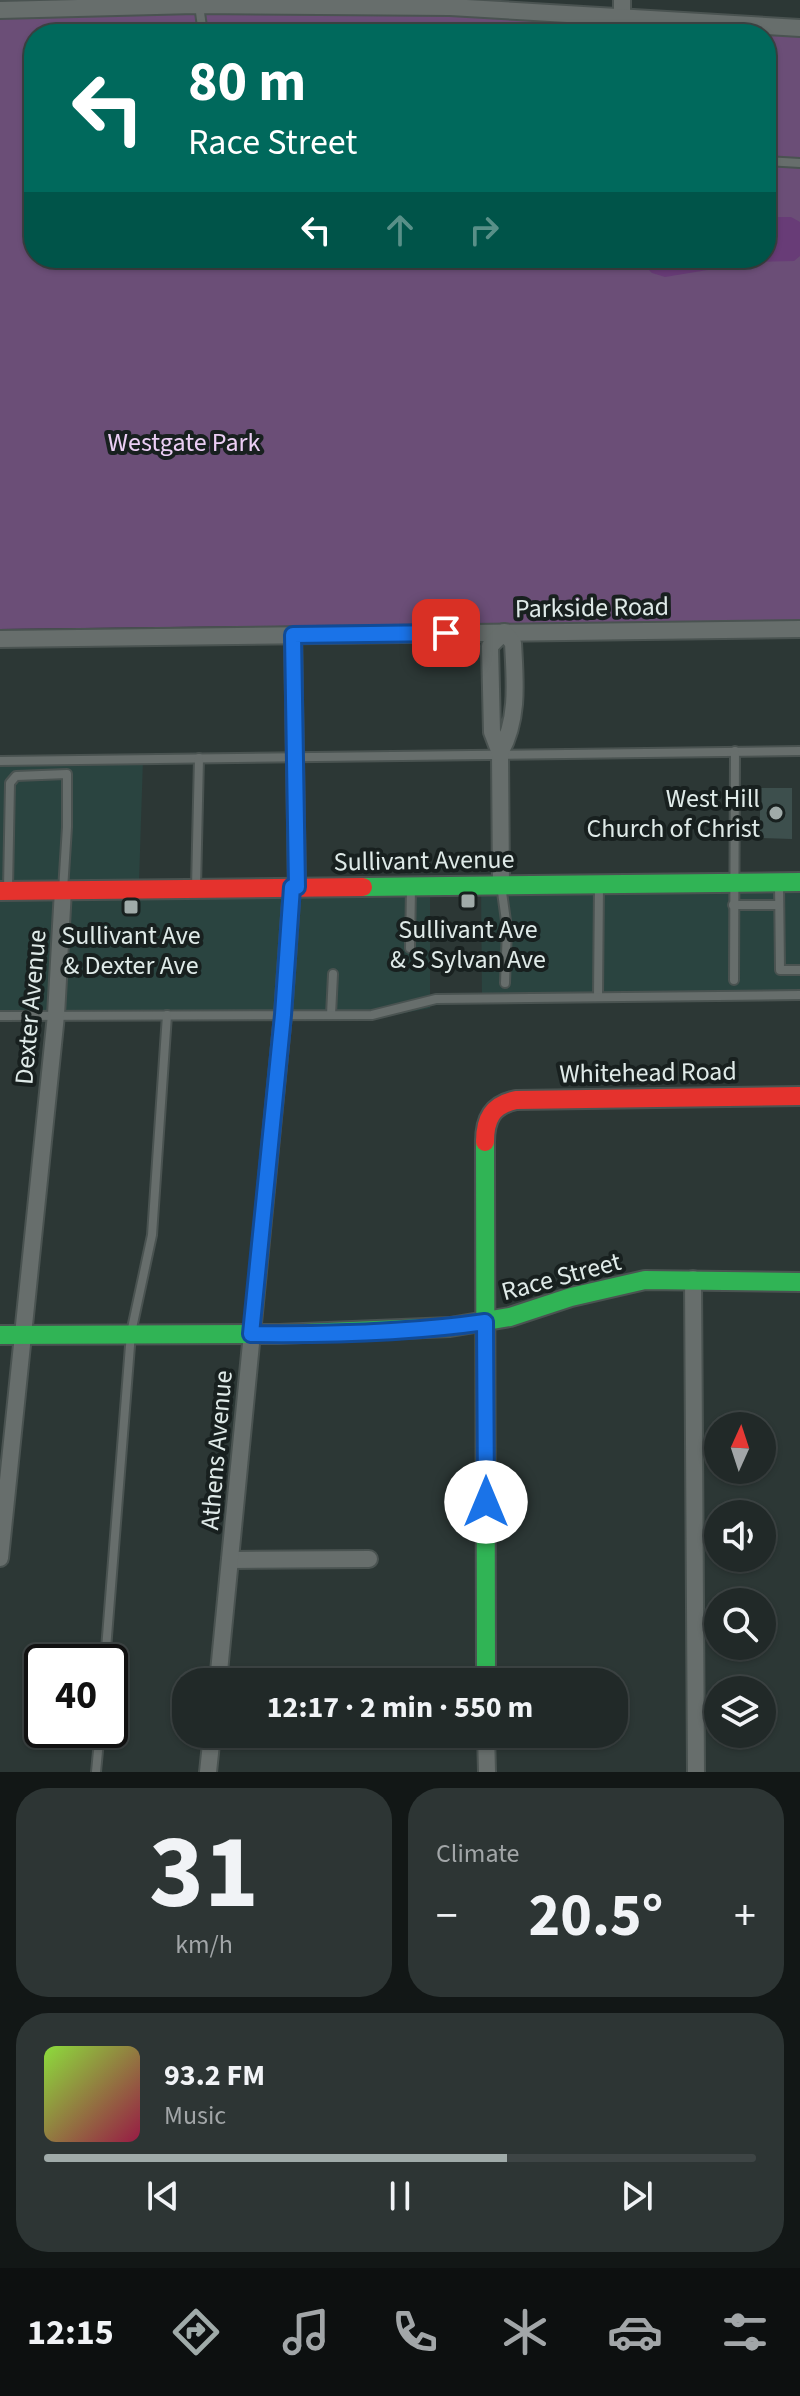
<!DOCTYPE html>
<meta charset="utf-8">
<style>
body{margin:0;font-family:"Source Sans 3",sans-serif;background:#2d3534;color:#f1f3f6;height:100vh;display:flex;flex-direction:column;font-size:30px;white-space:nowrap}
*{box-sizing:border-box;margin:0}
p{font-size:26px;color:#a2a6a8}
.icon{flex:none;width:44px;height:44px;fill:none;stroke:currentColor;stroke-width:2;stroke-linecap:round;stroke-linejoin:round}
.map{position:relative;height:1772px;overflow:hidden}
.sheet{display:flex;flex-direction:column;gap:16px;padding:16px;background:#121716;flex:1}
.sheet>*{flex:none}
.hud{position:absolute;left:24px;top:24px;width:752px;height:244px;border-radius:32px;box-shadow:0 2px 6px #0004,0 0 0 2px #3e4545;background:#00695c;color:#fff;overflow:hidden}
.needle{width:52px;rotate:3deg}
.fabs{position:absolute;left:704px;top:1412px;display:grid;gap:16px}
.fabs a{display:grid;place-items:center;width:72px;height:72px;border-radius:50%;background:#212928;box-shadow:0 2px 6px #0004,0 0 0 2px #3e4545;font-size:40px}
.speed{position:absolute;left:24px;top:1644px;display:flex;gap:16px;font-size:40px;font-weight:700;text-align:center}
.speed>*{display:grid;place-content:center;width:104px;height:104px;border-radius:50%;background:#212928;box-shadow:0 2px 6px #0004,0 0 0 2px #3e4545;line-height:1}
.speed .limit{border:4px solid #111;border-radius:12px;background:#fff;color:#111}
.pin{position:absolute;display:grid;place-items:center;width:68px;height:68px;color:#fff;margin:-34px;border-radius:16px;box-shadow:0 4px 12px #0006}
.me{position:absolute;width:88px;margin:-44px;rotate:0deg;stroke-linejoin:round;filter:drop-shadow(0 0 6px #0008)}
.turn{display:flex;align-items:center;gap:28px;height:168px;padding:0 32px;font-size:36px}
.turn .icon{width:104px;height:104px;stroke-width:2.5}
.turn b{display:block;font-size:56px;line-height:68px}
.lanes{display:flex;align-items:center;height:76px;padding:0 32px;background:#0003;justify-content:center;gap:40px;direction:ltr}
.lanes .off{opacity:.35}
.big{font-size:60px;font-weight:700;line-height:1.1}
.sheet .widget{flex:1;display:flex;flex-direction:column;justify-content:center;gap:12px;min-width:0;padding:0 28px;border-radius:32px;background:#2d3534}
.sheet .dial{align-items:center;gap:0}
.dial b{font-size:104px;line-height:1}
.song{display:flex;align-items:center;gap:24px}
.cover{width:96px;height:96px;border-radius:12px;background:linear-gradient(135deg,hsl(90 70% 55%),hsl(340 70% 35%))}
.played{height:8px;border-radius:4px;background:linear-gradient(90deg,#a0aba9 65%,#3e4545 65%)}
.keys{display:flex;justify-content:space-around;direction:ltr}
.heat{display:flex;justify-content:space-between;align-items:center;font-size:44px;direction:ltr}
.sheet .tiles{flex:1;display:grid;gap:16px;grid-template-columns:1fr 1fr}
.widget:last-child{grid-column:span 2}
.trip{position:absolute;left:172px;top:1668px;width:456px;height:80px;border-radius:32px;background:#212928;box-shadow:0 2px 6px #0004,0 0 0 2px #3e4545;font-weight:700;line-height:80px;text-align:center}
.dock{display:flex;height:128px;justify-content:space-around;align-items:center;background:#0d1010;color:#a2a6a8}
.dock .icon{width:56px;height:56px}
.dock .active{color:#a0aba9}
.dock b{font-size:36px;color:#f1f3f6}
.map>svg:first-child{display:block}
.built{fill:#2a4440}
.green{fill:#6b4e77;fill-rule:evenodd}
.water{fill:#683c77}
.building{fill:#3d4f4d}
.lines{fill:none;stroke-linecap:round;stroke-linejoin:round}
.lane-casing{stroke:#4a5351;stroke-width:12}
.street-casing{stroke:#4a5351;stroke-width:20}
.fast-casing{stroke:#4a5351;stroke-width:22}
.jam-casing{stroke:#4a5351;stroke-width:22}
.lane{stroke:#676e6c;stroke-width:8}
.street{stroke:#676e6c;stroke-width:16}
.fast{stroke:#30b455;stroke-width:18}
.jam{stroke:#e5322d;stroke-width:18}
.route-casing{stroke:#114b97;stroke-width:20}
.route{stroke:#1a73e8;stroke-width:14}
.poi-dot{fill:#a0aba9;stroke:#18201f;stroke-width:3}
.labels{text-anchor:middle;stroke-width:8;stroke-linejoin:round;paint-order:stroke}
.park-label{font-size:26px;fill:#ebcef4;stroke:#18201f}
.street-label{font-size:26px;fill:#dfeae8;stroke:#18201f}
.poi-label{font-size:26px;fill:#dfeae8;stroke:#18201f}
</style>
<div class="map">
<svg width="800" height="1772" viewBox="0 0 800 1772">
<rect width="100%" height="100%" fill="#2c3735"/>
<g class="built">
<path d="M143,759L139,882L430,884V1008L373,1019L0,1020V760Z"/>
<path d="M800,880V998L482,1000L481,882Z"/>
</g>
<path class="green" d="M232,11L373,12L800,35V620L0,629V18ZM34,34H766V258H34Z"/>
<path class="water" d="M777,217H791L800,222V256L794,261L756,262L665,277L652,273L637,258H766V221Z"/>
<path class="building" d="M760,788H792V839L760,838Z"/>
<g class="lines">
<defs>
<g id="lane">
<path d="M199,5L203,34"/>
<path d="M766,161L800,163"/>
<path d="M341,258L345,261L364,258"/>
<path d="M0,761L800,751"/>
<path d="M779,883L780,970H800"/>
<path d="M501,885L507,928L505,983"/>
<path d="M196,888L199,758"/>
<path d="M8,889L10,783L16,776L67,774V827L63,890"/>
<path d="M733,905H779"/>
<path d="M410,948L411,887"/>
<path d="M734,980L735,751"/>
<path d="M598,997L599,884"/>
<path d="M331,1015L333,974"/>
<path d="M0,1016L372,1015L436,999L800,995"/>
<path d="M105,1662L131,1333L152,1235L167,1015"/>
<path d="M96,1772L100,1730"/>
</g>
<g id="street">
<path d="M622,0V19"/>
<path d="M0,10L195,5L450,7L800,28"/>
<path d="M293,635L297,887"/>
<path d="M0,639L800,629"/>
<path d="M500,753C519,719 515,681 513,643L504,632L490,646L492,732L500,753L501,885"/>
<path d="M693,1279L696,1772"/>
<path d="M0,1558L56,1015L63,890"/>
<path d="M230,1560L369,1559"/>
<path d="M218,1682L283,1015L292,887"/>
<path d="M486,1734L487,1772"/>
<path d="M208,1772L212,1734"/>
</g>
<g id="fast">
<path d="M363,887L800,882"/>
<path d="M485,1142L486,1682"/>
<path d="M0,1335L279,1334L450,1327L510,1317L571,1297L645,1280L800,1282"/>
</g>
<g id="jam">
<path d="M0,891L363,887"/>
<path d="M485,1142C485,1119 492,1105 516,1100L800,1096"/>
</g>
</defs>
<use href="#lane" class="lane-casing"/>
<use href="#street" class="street-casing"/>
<use href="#fast" class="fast-casing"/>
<use href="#jam" class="jam-casing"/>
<use href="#lane" class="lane"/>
<use href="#street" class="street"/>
<use href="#fast" class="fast"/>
<use href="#jam" class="jam"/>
</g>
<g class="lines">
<defs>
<path id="route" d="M446,633L293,635L297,887H292L283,1015L251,1334C329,1335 408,1333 485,1322L486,1502"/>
</defs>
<use href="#route" class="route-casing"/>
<use href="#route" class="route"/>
</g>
<g class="poi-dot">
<circle cx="776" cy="813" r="8"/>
<rect x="460" y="893" width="16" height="16" rx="4"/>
<rect x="123" y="899" width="16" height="16" rx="4"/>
</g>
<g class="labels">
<g class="park-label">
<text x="184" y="451">Westgate Park</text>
</g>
<g class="street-label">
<text transform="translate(592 607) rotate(-1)" y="9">Parkside Road</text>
<text transform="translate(424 860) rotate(-1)" y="9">Sullivant Avenue</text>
<text transform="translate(30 1007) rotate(-85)" y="9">Dexter Avenue</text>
<text transform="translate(648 1072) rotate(-1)" y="9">Whitehead Road</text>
<text transform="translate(561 1276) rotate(-15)" y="9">Race Street</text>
<text transform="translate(216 1450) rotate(-85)" y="9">Athens Avenue</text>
</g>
<g class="poi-label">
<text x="760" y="807" text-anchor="end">West Hill<tspan x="760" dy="30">Church of Christ</tspan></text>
<text x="468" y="938">Sullivant Ave<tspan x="468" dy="30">&amp; S Sylvan Ave</tspan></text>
<text x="131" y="944">Sullivant Ave<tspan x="131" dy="30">&amp; Dexter Ave</tspan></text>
</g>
</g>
</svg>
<div class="fabs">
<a><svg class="needle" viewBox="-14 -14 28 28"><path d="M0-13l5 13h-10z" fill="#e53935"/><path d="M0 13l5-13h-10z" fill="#a2a6a8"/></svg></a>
<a><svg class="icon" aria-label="sound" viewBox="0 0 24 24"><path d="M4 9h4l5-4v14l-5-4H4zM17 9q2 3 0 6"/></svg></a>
<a><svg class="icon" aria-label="search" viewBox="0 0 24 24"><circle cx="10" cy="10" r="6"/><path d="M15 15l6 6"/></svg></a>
<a><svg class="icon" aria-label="layers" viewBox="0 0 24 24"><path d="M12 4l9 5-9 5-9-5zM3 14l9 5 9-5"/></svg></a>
</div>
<div class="speed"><div class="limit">40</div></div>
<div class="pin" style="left:446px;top:633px;background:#d93025"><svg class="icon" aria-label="arrive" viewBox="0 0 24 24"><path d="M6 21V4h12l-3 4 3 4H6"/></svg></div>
<svg class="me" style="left:486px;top:1502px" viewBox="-20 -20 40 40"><circle r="19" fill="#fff"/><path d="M0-13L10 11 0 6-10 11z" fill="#1a73e8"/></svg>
<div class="trip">12:17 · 2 min · 550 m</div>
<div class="hud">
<div class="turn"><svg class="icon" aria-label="left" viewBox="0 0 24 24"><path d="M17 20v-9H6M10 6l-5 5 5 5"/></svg><div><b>80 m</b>Race Street</div></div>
<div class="lanes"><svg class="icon" aria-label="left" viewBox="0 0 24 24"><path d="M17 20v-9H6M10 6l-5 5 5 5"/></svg><svg class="icon off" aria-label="ahead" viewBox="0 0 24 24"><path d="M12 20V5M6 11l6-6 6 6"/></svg><svg class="icon off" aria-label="right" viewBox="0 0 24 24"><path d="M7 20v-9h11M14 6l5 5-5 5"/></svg></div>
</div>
</div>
<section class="sheet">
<div class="tiles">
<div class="widget dial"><b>31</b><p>km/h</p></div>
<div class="widget"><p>Climate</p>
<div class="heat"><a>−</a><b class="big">20.5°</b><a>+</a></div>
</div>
<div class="widget">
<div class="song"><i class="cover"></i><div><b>93.2 FM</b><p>Music</p></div></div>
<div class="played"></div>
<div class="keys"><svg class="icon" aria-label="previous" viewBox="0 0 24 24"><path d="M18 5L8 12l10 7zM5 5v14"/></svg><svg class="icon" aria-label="pause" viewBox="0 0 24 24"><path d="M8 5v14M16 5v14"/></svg><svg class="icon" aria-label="next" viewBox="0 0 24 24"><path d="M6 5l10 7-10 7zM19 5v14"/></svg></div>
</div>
</div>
</section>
<nav class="dock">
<b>12:15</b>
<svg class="icon active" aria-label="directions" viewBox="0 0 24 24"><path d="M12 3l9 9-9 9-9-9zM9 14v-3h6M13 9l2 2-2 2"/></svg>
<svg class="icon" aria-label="music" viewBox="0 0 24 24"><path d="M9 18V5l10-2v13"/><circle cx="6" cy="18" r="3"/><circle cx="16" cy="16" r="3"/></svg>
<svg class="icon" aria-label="phone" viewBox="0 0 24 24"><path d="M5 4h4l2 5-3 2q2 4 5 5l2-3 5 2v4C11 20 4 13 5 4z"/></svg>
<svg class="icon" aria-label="climate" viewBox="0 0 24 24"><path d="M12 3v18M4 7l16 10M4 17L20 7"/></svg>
<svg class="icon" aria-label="car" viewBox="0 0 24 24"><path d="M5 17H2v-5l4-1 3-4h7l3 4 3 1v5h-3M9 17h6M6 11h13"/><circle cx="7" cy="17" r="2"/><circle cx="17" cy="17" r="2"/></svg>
<svg class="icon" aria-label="filters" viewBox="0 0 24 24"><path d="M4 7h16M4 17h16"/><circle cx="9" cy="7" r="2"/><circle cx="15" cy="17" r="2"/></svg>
</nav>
